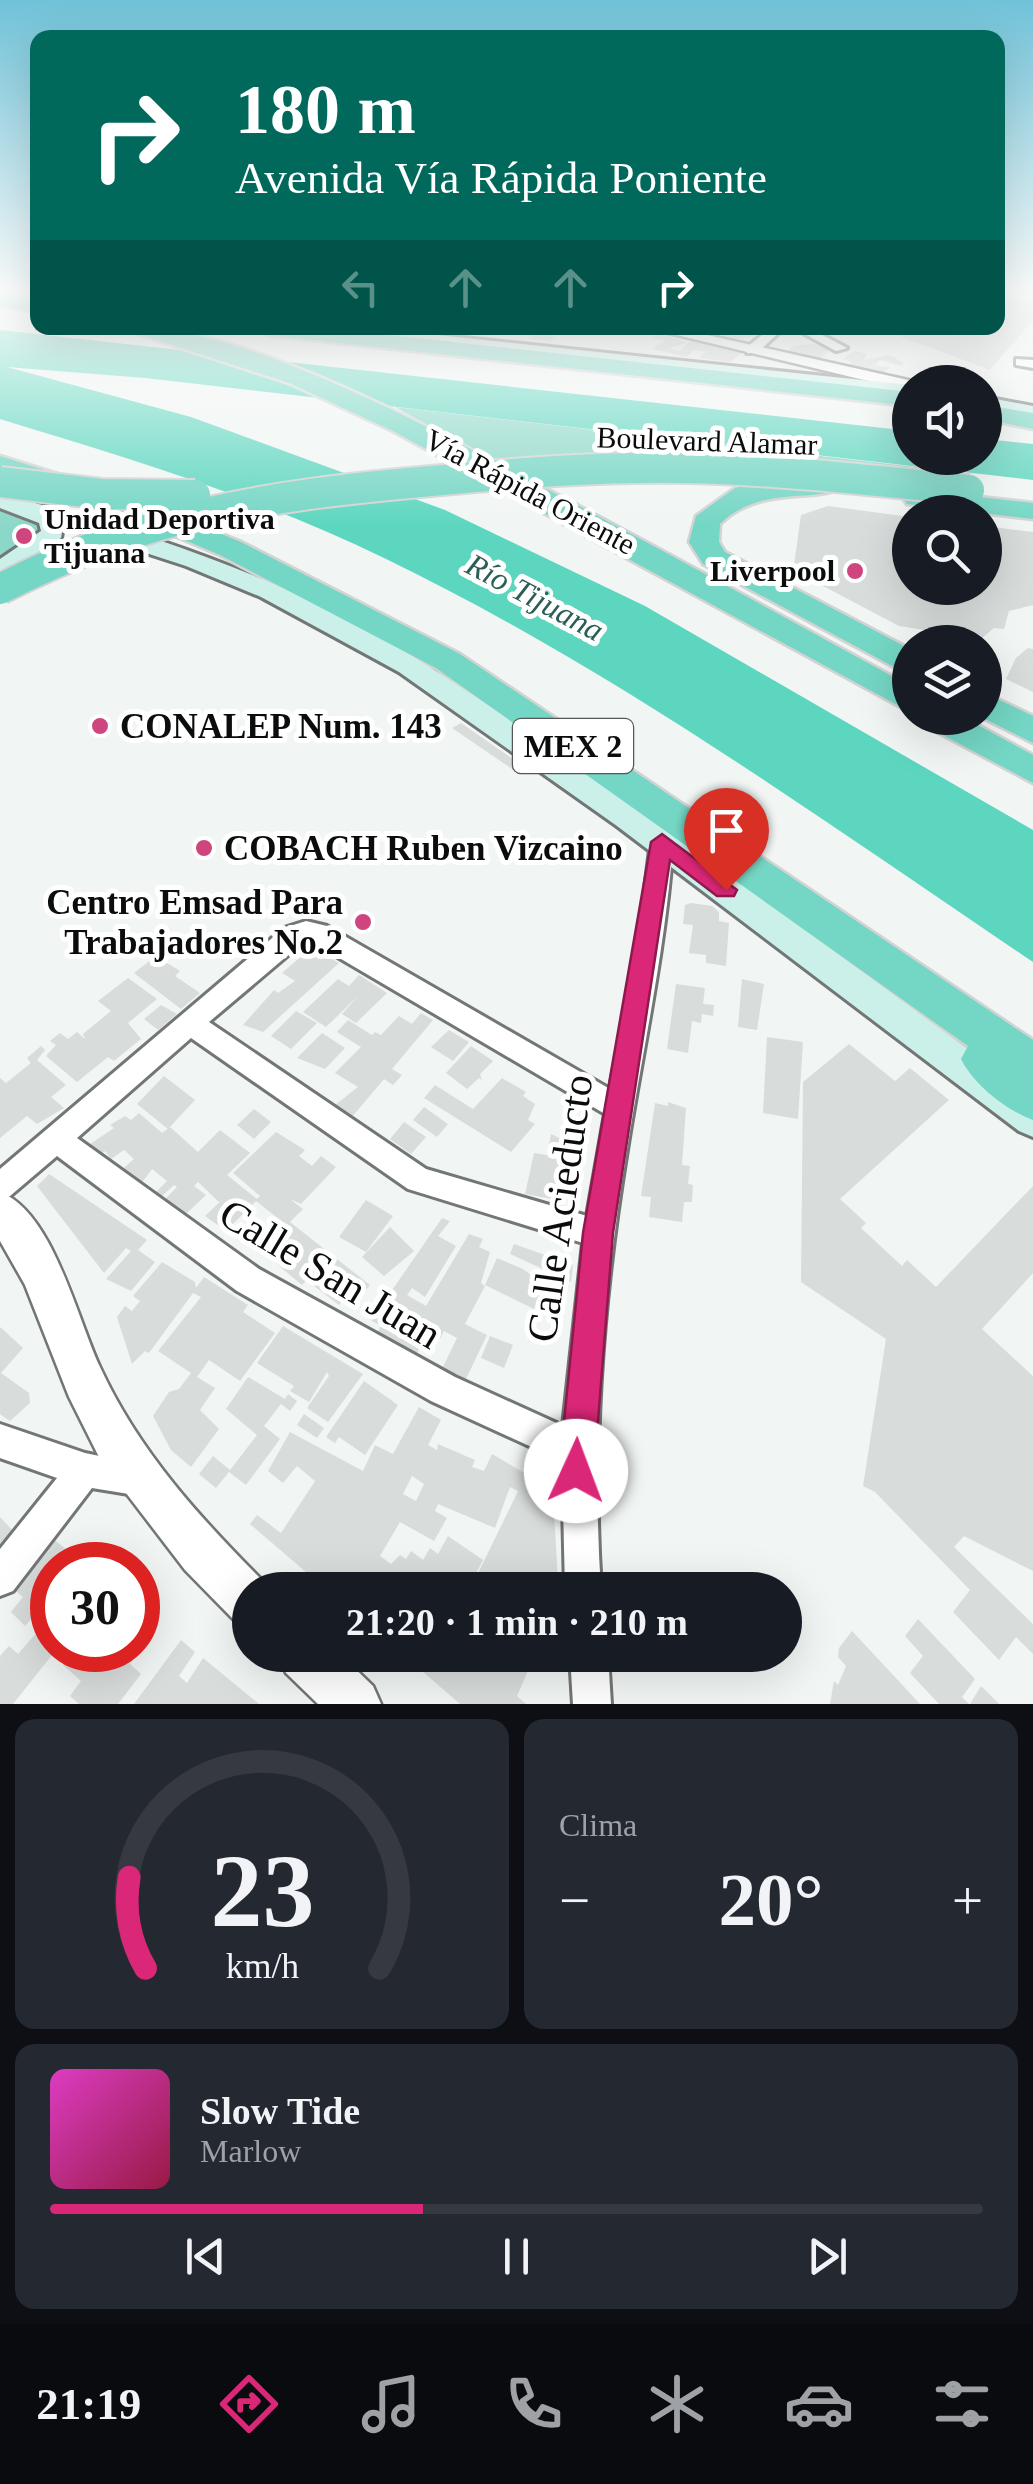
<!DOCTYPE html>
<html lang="es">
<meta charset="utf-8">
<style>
body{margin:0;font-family:"Times New Roman",serif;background:#242831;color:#f1f3f6;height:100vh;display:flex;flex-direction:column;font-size:38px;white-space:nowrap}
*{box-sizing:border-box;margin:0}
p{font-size:32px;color:#9ea1a6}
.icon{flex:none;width:55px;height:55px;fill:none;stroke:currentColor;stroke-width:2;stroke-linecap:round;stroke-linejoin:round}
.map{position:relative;height:1704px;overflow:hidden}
.sheet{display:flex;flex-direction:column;gap:15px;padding:15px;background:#0d0f14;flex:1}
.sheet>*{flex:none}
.hud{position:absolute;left:30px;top:30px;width:975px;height:305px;border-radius:20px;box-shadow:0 10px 40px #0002;background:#00695c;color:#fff;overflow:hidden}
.fabs{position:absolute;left:892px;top:365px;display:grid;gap:20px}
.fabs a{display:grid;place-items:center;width:110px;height:110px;border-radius:50%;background:#171b24;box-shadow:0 10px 40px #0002;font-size:50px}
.speed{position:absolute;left:30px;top:1542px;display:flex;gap:20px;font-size:50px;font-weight:700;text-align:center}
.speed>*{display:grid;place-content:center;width:130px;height:130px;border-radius:50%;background:#171b24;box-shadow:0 10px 40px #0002;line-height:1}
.speed .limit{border:15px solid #d22;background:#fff;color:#111}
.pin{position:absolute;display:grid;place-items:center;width:85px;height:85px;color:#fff;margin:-102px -42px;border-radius:50% 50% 50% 0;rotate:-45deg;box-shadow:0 0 10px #0007}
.pin .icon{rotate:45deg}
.me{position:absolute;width:110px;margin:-55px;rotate:2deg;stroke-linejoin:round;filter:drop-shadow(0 0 8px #0008)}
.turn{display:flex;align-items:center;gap:35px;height:210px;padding:0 40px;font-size:45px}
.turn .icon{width:130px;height:130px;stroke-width:2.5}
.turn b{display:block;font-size:70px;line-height:85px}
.lanes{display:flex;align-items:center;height:95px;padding:0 40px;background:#0003;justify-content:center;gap:50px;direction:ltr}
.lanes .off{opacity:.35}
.big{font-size:75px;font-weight:600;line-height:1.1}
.sheet .card{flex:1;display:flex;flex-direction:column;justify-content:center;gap:15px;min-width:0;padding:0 35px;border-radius:20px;background:#242831}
.sheet .dial{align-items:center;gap:0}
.dial svg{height:260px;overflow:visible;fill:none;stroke:#363941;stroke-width:7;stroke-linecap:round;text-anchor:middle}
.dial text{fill:#f1f3f6;stroke:none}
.song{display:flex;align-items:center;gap:30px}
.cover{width:120px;height:120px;border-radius:15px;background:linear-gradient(135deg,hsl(310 70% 55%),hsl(340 70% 35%))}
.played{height:10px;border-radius:5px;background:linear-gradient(90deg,#db2777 40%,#363941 40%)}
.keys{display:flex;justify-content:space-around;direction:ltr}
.heat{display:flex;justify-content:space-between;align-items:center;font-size:55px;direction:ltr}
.sheet .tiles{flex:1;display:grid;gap:15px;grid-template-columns:1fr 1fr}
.card:last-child{grid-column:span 2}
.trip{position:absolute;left:232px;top:1572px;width:570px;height:100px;border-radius:50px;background:#171b24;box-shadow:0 10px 40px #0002;font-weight:600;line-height:100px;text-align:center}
.tabs{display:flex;height:160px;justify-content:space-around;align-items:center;background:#090b0e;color:#9ea1a6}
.tabs .icon{width:70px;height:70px}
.tabs .selected{color:#db2777}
.tabs b{font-size:45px;color:#f1f3f6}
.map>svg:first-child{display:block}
.green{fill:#8cd8c8}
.water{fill:#5dd6bf}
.building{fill:#d8dcdb;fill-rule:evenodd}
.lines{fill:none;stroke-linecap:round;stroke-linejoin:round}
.minor-casing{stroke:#727675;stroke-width:6}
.tertiary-casing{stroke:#727675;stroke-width:5}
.secondary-casing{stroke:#727675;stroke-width:6}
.trunk-casing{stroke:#d3d3d3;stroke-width:5}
.minor{fill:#fff;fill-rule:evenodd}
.tertiary{fill:#fff;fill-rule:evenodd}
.secondary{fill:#cbf0e9;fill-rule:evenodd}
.trunk{fill:#74d6c4;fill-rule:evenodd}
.trunk-bridge-casing{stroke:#d3d3d3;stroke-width:34;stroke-linecap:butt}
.trunk-bridge{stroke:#74d6c4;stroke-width:30}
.route{fill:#db2777;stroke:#8e194d;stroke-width:2.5}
.poi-dot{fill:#cf457d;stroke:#fff;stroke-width:4}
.labels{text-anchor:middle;stroke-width:10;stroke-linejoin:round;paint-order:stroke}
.far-street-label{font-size:30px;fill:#0b0c0c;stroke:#fff}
.far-poi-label{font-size:30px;font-weight:bold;fill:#0b0c0c;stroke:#fff;text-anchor:start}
.far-water-label{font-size:32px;font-style:italic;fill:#2b5e54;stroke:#fff}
.shield{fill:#fff;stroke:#545555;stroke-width:2.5}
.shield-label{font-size:32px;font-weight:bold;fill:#0b0c0c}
.poi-label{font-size:35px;font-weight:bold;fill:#0b0c0c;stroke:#fff;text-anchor:start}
.near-street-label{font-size:42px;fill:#0b0c0c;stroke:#fff}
</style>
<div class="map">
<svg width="1033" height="1704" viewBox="0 0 1033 1704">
<rect width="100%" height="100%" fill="#f1f6f5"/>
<g class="green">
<path d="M395,407L933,469L745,462L498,465Z"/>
<path d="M0,503L50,524L0,566Z"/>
</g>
<path class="water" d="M0,330L910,431V458H985V439L1033,444V480L145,378L7,367L191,417L445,510L645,606L1033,830V962C822,820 614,669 384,558C261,498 131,459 0,419Z"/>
<g class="building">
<path d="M998,295L1033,302V320L990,370L894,334L901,328H998Z"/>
<path d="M535,328L558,330L551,341L528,339Z"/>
<path d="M708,328H745L761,334L731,340L720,333L716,337L701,333Z"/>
<path d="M657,333L687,343L669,348L679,351L691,341L741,353L731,362L699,358L706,352L695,350L686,357L653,349L665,341L651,337Z"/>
<path d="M812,344L832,348L818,360L787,352L793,346Z"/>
<path d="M854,351L867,354L864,360L890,355L904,363L901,366L880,360L875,365L890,367L881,375L848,366L852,362L843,359Z"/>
<path d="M927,368H957L966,371L956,381L940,377L935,382H924L931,374L923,372Z"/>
<path d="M828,506L910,517V588H985V526L1033,532V605L1009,611L1004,629L994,628L981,639L899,626L808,578L794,565L801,515Z"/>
<path d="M1028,648L1033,649V692L1006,679L1016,658Z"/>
<path d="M461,723L523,766L515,771L452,728Z"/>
<path d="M691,903L712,906L719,912V921L729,923L726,966L706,963V955L689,953L693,925L683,924L685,905Z"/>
<path d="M312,947L339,963L263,1032L243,1025L274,990L278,993L295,981L282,973Z"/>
<path d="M156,956L180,971L175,976L200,993L181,1009L134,973Z"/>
<path d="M359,975L387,993L356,1023L342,1014L358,996L326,1027L303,1012L338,979L349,986Z"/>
<path d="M128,978L157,999L128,1023L141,1039L114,1061L108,1057L77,1082L46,1056L56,1045L50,1041L60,1033L68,1039L77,1032L85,1039L83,1034L111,1011L98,1001Z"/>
<path d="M742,979L764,984L757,1030L738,1027Z"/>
<path d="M676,984L705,988L703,1004L714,1005L713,1016L702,1014L701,1023L692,1021L688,1053L667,1049Z"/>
<path d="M161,1005L177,1014L158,1030L144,1019Z"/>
<path d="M296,1011L317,1023L291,1049L271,1036Z"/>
<path d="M421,1013L433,1020L392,1069L402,1075L393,1085L384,1079L351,1118L334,1106L358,1087L335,1073L361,1047L337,1032L348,1020L372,1035L375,1032L381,1035L399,1016L412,1024Z"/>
<path d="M449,1030L469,1042L453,1061L431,1047Z"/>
<path d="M322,1033L345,1048L325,1069L297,1058Z"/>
<path d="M767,1037L803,1042L798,1119L763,1113Z"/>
<path d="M849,1044L895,1081L910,1068L949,1100L840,1199L866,1223L861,1228L902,1266L907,1260L936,1287L1033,1186V1273L982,1329L1033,1376V1571L964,1536L954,1547L1033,1624V1654L1016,1637L999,1660L953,1612L970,1590L875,1492L863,1486L886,1339L801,1282L803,1082Z"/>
<path d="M41,1046L45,1050L37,1060L66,1085L51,1097L64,1108L37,1124L27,1116L0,1138V1078L6,1083L31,1063L27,1058Z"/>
<path d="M471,1046L493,1061L480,1074L482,1080L479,1078L467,1089L446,1073Z"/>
<path d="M164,1076L195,1100L168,1129L137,1104Z"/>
<path d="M502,1078L526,1092L523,1096L535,1104L528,1120L535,1124L511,1152L424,1098L435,1085L473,1109Z"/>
<path d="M668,1102L686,1108L682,1165L690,1166L688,1184L693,1185L692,1202H684L682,1222L649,1217L651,1197L641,1196L655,1103L668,1106Z"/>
<path d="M424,1107L448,1124L437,1137L413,1120Z"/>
<path d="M254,1109L271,1122L254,1139L237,1125Z"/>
<path d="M139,1113L162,1133L170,1127L198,1152L220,1130L250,1153L227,1175L257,1199L260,1196L233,1173L276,1132L305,1150L299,1156L312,1166L321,1156L336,1167L301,1204L290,1199L303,1209L290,1222L370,1285L364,1292L355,1285L339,1305L314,1286L324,1274L317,1269L302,1285L278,1265L287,1255L269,1240L284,1223L256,1201L226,1231L205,1216L223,1199L219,1202L198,1182L194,1186L206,1195L186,1214L164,1200L177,1187L174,1185L160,1198L154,1194L167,1181L152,1169L140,1185L119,1172L134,1159L124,1150L111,1159L105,1151L97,1158L87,1146L114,1128L110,1125L125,1116L131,1120Z"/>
<path d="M404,1122L426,1137L411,1154L390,1139Z"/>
<path d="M551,1134L584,1150L568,1176L563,1201L525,1194L534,1153L547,1155Z"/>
<path d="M49,1174L147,1240L138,1250L155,1262L131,1291L106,1279L131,1251L126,1248L104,1273L37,1186Z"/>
<path d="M366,1200L393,1216L366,1252L339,1237Z"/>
<path d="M442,1218L450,1221L438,1236L456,1246L425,1297L412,1288L407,1295L426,1306L469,1234L483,1239L479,1247L490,1252L481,1283L485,1286L465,1324L487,1335L465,1381L442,1369L457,1338L444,1331L440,1339L428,1333L416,1355L377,1333L381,1326L366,1317L383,1293L388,1296Z"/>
<path d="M390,1227L414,1251L384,1276L362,1257Z"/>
<path d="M514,1244L573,1265L571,1282L510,1254Z"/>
<path d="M497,1258L523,1269L544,1285L534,1309L485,1285Z"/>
<path d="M162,1262L195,1282L196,1288L204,1277L248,1305L243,1312L275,1333L240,1381L209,1360L197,1377L215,1388L200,1410L219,1429L191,1467L171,1450L153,1416L169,1392L179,1389L191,1373L158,1351L201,1297L193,1293L149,1353L145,1351L132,1364L117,1317L125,1306L132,1311L140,1301L133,1296Z"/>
<path d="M283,1326L363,1374L328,1422L307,1408L329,1376L327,1372L309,1402L290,1391L294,1386L257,1363Z"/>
<path d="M0,1327L23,1348L1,1373L29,1393L30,1403L10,1421L0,1414Z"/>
<path d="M490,1336L513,1345L504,1368L481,1358Z"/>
<path d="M248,1377L285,1399L288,1394L297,1401L290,1411L281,1404L264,1426L280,1439L246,1485L229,1472L216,1488L199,1474L213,1456L230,1470L257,1435L226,1409Z"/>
<path d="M364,1381L398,1405L365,1455L339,1437L335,1443L326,1437Z"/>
<path d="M419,1407L441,1420L428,1445L437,1450L438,1444L475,1460L472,1467L484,1471L492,1454L548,1487L541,1506L554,1511L558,1582L554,1590L540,1581L536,1590H470L518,1491L510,1487L495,1528L438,1504L435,1511L447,1518L434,1541L400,1522L380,1556L391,1564L400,1555L406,1559L411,1551L423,1560L430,1548L438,1554L448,1536L483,1560L467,1590H327L250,1524L257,1515L281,1533L315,1481L297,1466L283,1483L268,1471L290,1432L363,1471L375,1445L393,1454ZM412,1476L424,1484L416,1501L403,1494Z"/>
<path d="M304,1414L324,1428L317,1438L297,1425Z"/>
<path d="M0,1517L17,1535L0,1555Z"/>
<path d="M51,1537L85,1565H52V1582L37,1596L44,1603L25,1626L11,1612L23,1597L10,1586Z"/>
<path d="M138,1607L159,1624L130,1664L141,1674L118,1704H79L70,1696L81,1681L63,1665L70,1655L65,1650H138Z"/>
<path d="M52,1615L56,1650L13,1704H0V1656L9,1646L18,1654Z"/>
<path d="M918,1619L975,1679L962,1697L969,1704H939L910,1673L923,1656L905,1636Z"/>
<path d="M852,1631L920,1704H830L834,1681L838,1685L846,1666L838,1657L839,1648Z"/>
<path d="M181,1640L195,1652L179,1676L187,1683L203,1658L259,1704H134Z"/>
<path d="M433,1655H531L534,1657L517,1696L526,1704H460L423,1672Z"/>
<path d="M981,1686L999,1704H970Z"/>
</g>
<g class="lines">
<defs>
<g id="minor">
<path d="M771,328H784L757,353H747V347Z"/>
<path d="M794,328H809L847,348L836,351Z"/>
<path d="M1016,359L1033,360V368L1016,365Z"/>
<path d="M662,834L673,842C666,946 643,1048 627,1150C603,1297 591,1442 601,1590H565L562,1461L431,1401L237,1291L57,1156L10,1196L0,1200V1169L284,928L306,921L327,926L610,1089L639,936L651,842ZM307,939L605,1114L587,1216L426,1169L209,1022ZM191,1038L408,1189L583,1243L563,1426L455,1377L259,1269L77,1138Z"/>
<path d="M0,1424L85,1453L153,1467L158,1479L153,1491L141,1496L92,1488L13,1591L0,1596V1549L57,1478L0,1458Z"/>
<path d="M570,1655H608L611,1704H573Z"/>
</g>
<g id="tertiary">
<path d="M429,328H448L430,341H418V333Z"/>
<path d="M648,328H676L917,382H910V391Z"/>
<path d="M0,1192C53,1212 77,1319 100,1367C139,1452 202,1520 267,1585L270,1590H250V1627L233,1619L185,1570L100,1459L69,1397L25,1285L0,1241Z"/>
<path d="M279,1655H341L373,1686L381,1704H318L286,1673Z"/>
</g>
<g id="secondary">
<path d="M0,288L38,292V302L0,298Z"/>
<path d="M315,328H370L910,385V397L324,333Z"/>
<path d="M985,397L1033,406V418L985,409Z"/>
<path d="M0,494C107,521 215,555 315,603C417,652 510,720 603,785C748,887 890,993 1033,1096V1137L1019,1131L617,826L399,672L261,597L186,566L63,526L61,538L0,577V559L41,531L39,523L0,508Z"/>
</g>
<g id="trunk">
<path d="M0,294L38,300V312L0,306Z"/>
<path d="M120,328C237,320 437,432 543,487C666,552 788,619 910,686V712L393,431L289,383Z"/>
<path d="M257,328H324L910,392V406L268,335Z"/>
<path d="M985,405L1033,413V429L985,419Z"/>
<path d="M0,456L127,496L241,542L460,654L1033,1040V1120C1006,1110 974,1085 961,1059L968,1046L436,668L220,555L107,507L0,472Z"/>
<path d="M774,479H824L838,487C823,504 761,483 720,524L719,542L725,552L910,649V669L894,667L703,564L689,542L696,516L735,488Z"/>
<path d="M917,490L1033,503V519L907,504L903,498Z"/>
<path d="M985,693L1033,716V743L983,718Z"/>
<path d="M921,718H965L1033,755V783L926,726Z"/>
</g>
</defs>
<use href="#minor" class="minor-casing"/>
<use href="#tertiary" class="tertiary-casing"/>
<use href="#secondary" class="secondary-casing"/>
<use href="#trunk" class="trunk-casing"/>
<use href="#minor" class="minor"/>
<use href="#tertiary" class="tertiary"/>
<use href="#secondary" class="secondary"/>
<use href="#trunk" class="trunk"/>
<defs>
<g id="trunk-bridge">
<path d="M0,482L101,494L195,495"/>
<path d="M0,589C145,514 270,495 431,481C517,473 603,466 689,468C782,470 876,481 969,490"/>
</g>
</defs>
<use href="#trunk-bridge" class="trunk-bridge-casing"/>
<use href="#trunk-bridge" class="trunk-bridge"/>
</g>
<linearGradient id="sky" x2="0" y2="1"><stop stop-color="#70c2d8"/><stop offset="0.55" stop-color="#f9fbfa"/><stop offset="1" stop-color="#f9fbfa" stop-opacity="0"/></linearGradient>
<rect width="1033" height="527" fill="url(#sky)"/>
<path class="route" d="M662,834L737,890L734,896H717L670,860L613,1233L594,1471L589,1483L576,1488L564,1483L559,1471L583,1233L651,842Z"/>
<g class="poi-dot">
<circle cx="24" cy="536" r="10"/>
<circle cx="855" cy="571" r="10"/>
<circle cx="100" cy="726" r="10"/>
<circle cx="204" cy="848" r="10"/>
<circle cx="363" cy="922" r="10"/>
</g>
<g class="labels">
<g class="far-street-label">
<text transform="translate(707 441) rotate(2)" y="10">Boulevard Alamar</text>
<text transform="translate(530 492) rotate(28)" y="10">Vía Rápida Oriente</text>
</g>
<g class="far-poi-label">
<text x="44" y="529">Unidad Deportiva<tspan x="44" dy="34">Tijuana</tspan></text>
<text x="835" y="581" text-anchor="end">Liverpool</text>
</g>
<g class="far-water-label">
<text transform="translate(535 597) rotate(28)" y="11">Río Tijuana</text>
</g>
<rect class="shield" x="513" y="719" width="120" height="54" rx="8"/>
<g class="shield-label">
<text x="573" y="757">MEX 2</text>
</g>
<g class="poi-label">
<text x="120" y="738">CONALEP Num. 143</text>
<text x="224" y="860">COBACH Ruben Vizcaino</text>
<text x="343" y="914" text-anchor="end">Centro Emsad Para<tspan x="343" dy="40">Trabajadores No.2</tspan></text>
</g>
<g class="near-street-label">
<text transform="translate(559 1208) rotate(-82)" y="15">Calle Acieducto</text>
<text transform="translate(331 1273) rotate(31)" y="15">Calle San Juan</text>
</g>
</g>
</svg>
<div class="fabs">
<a><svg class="icon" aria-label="sound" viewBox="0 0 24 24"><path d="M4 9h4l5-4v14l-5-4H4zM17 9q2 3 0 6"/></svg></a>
<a><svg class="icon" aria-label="search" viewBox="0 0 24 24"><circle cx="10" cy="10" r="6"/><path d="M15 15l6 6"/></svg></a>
<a><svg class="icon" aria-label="layers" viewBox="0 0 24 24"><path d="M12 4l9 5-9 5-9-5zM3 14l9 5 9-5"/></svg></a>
</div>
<div class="speed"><div class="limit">30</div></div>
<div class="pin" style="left:726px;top:890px;background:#d93025"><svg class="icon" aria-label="arrive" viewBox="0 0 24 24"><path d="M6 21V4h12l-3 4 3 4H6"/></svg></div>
<svg class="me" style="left:576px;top:1471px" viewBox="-20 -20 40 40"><circle r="19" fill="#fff"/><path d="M0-13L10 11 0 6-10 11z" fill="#db2777"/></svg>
<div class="trip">21:20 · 1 min · 210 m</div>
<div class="hud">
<div class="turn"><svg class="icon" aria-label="right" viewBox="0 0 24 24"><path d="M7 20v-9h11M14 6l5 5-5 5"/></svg><div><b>180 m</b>Avenida Vía Rápida Poniente</div></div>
<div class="lanes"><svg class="icon off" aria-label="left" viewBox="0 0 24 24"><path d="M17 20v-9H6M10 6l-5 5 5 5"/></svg><svg class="icon off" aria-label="ahead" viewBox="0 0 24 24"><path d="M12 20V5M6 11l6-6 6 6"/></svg><svg class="icon off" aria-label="ahead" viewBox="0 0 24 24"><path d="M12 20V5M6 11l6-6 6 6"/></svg><svg class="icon" aria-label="right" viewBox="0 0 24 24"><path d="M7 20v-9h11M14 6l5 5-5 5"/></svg></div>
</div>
</div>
<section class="sheet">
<div class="tiles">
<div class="card dial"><svg viewBox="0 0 100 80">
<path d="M14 69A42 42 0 1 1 86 69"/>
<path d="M14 69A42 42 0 0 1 9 41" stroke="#db2777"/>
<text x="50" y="56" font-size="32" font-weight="700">23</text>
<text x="50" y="72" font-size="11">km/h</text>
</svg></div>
<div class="card"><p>Clima</p>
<div class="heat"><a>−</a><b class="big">20°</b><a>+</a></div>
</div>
<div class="card">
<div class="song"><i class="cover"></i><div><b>Slow Tide</b><p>Marlow</p></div></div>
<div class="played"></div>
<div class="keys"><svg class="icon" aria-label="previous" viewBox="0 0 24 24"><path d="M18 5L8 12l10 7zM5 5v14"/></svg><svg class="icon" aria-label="pause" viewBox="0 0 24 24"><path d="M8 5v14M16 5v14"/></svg><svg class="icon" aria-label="next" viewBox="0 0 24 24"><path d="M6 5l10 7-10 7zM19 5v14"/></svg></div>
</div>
</div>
</section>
<nav class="tabs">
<b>21:19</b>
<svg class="icon selected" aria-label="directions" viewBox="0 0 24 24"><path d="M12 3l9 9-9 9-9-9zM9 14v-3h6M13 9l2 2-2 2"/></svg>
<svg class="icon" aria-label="music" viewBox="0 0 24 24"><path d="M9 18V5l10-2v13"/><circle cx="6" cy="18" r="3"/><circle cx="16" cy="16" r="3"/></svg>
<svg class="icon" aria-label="phone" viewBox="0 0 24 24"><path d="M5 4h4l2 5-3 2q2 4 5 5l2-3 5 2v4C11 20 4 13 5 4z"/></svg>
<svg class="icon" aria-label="climate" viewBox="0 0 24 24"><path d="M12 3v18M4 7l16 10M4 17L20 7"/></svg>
<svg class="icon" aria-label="car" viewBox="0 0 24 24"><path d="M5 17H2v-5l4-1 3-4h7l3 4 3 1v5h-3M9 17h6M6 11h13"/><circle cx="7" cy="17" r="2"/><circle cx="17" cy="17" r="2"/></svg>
<svg class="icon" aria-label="filters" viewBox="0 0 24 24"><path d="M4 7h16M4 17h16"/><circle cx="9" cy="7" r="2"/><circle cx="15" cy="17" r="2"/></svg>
</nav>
